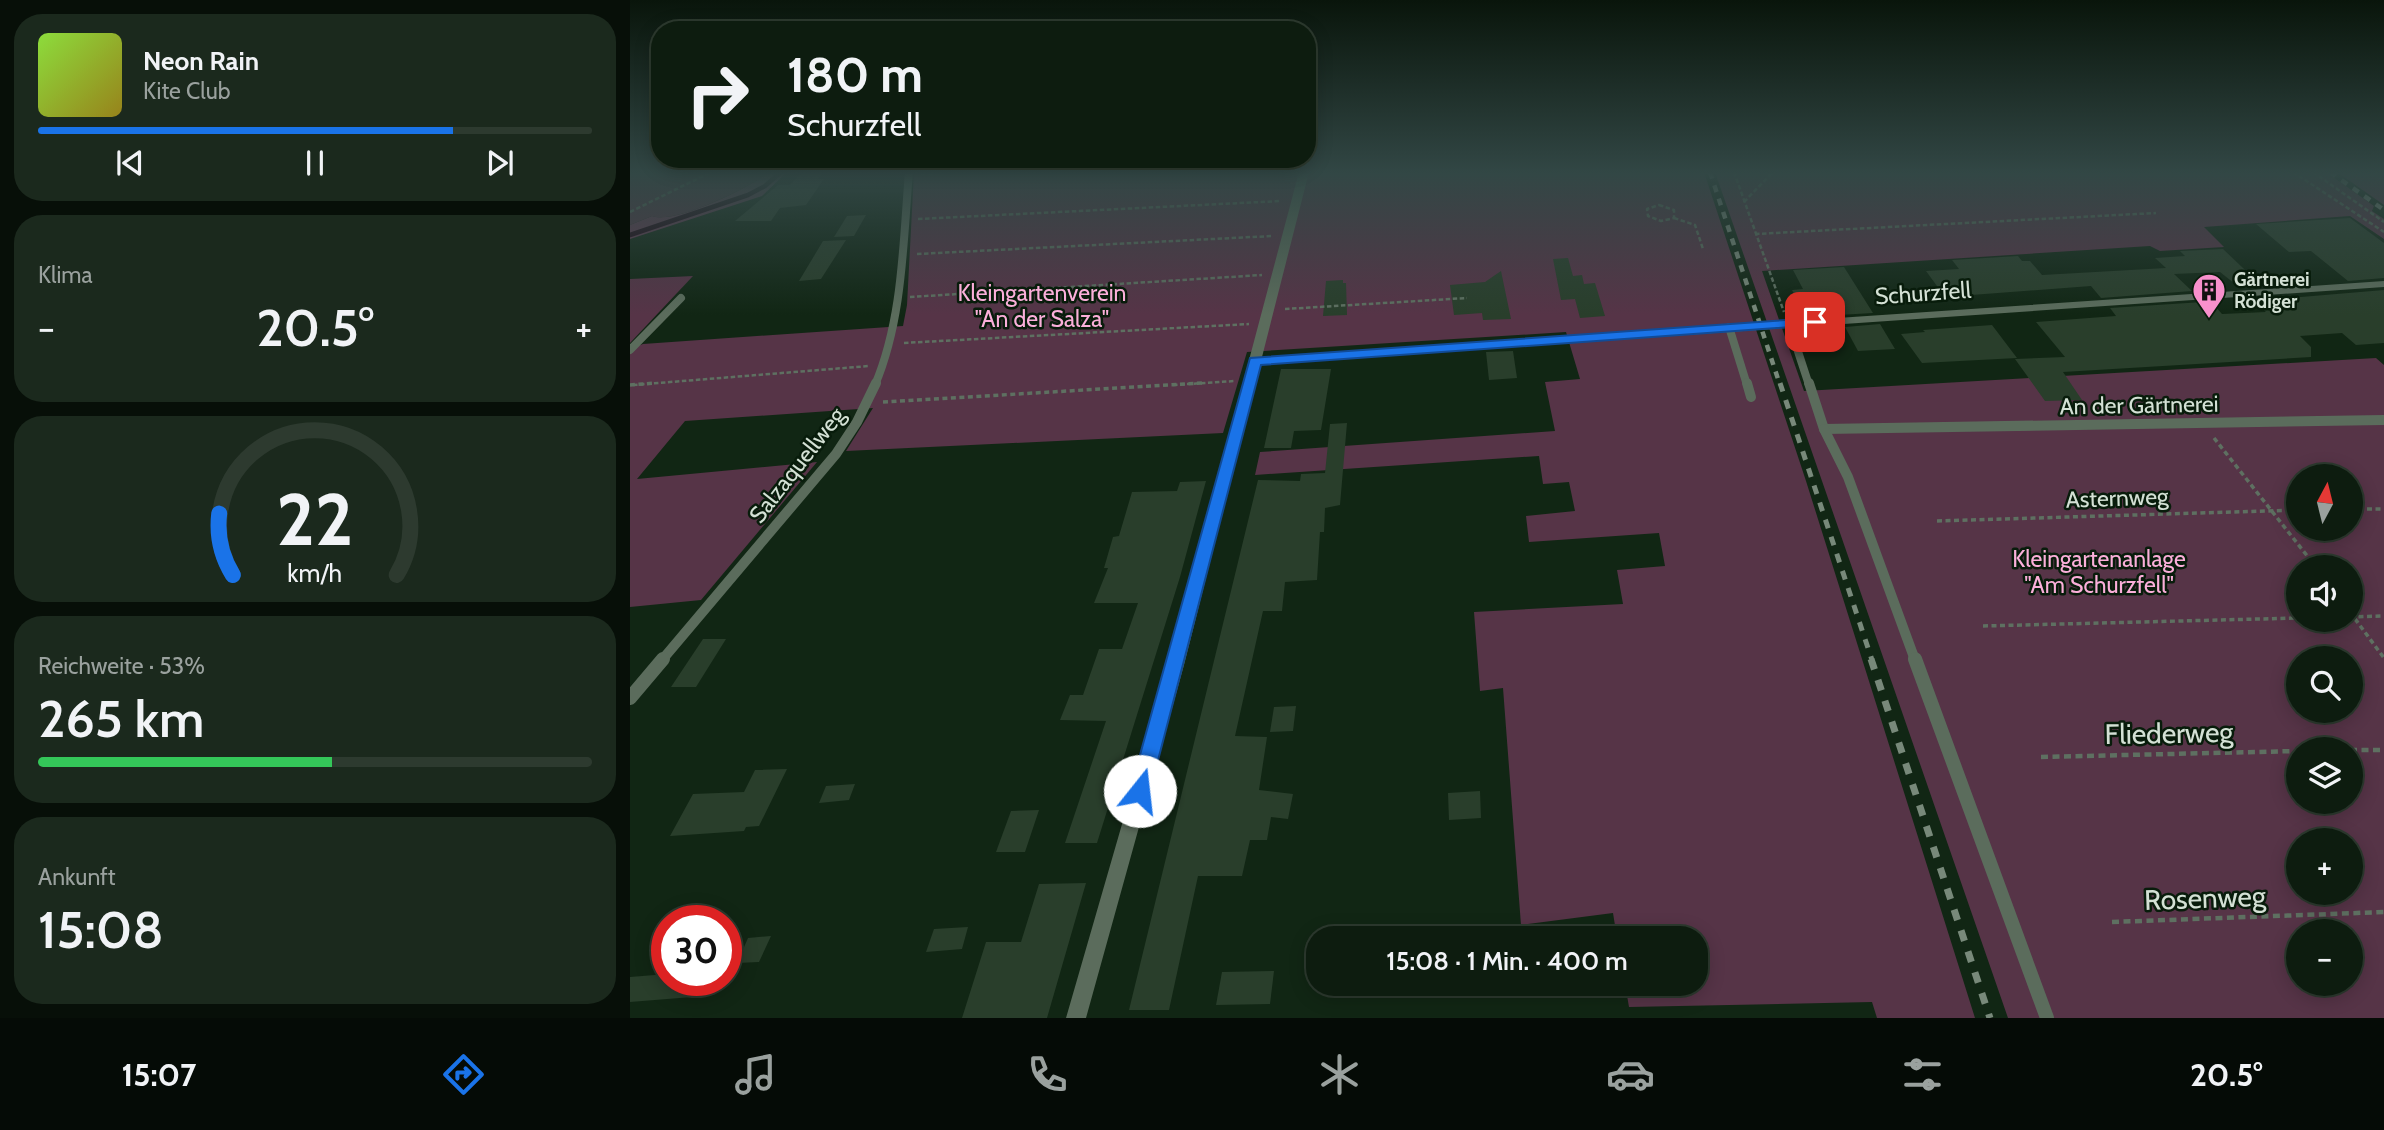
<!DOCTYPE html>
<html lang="de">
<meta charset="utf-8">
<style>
body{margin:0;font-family:Cabin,sans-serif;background:#1b291d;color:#f1f3f6;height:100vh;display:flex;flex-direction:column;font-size:26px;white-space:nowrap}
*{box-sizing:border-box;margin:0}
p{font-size:23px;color:#9aa19e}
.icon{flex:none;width:38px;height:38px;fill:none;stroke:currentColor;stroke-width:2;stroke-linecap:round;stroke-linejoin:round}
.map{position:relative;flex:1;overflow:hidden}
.sheet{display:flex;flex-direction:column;gap:14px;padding:14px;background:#070f08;width:630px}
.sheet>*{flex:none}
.top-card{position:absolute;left:21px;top:21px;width:665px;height:147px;border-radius:28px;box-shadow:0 4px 18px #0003,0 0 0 2px #2d3a2f;background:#0d1c0f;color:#f1f3f6;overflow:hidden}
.needle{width:46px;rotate:7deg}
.tools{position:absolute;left:1656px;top:464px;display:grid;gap:14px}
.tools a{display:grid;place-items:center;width:77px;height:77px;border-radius:50%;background:#0d1c0f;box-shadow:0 4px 18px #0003,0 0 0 2px #2d3a2f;font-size:35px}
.speed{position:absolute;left:21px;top:905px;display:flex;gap:14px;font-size:35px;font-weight:700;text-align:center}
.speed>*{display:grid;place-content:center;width:91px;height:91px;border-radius:50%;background:#0d1c0f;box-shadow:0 4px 18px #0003,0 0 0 2px #2d3a2f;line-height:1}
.speed .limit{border:10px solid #d22;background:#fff;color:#111}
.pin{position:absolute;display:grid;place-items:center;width:60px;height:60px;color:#fff;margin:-30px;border-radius:14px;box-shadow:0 4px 10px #0006}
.me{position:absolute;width:77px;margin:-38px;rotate:16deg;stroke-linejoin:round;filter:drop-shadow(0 0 5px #0008)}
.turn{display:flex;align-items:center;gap:24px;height:147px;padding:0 21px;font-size:32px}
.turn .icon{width:91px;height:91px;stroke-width:2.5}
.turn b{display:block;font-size:49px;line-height:60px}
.big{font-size:52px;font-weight:600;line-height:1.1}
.sheet .widget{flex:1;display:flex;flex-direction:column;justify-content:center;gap:10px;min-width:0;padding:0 24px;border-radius:28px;background:#1b291d}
.sheet .dial{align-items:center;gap:0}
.dial svg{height:182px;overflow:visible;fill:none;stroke:#2d3a2f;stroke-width:7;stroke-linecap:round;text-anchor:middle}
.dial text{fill:#f1f3f6;stroke:none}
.song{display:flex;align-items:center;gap:21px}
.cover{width:84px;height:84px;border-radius:10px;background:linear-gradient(135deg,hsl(90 70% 55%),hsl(50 70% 35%))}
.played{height:7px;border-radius:4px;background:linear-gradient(90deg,#1a73e8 75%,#2d3a2f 75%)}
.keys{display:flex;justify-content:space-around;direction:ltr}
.heat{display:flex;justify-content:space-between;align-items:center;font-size:38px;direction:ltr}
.charge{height:10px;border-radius:5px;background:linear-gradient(90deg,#34c759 53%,#2d3a2f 0)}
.trip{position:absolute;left:676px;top:926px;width:402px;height:70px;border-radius:28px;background:#0d1c0f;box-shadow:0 4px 18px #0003,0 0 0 2px #2d3a2f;font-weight:600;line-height:70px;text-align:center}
.tabs{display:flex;height:112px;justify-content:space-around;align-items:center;background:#050b06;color:#9aa19e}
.tabs .icon{width:49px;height:49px}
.tabs .active{color:#1a73e8}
.tabs b{font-size:32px;color:#f1f3f6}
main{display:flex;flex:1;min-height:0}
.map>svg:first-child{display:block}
.green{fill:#563447;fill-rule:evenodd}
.forest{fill:#663953}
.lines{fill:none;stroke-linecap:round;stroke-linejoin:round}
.stream{stroke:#1e0012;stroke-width:4.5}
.building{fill:#293e2b}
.path-far2{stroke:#5e7061;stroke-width:2.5;stroke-dasharray:4.5 2.5;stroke-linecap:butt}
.path-far1{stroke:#5e7061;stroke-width:3.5;stroke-dasharray:5 3.5;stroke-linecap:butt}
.path{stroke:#5e7061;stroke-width:4.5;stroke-dasharray:7 4.5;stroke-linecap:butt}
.service-far2{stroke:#5b6c5c;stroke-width:8}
.service-far1{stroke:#5b6c5c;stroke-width:10}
.service{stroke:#5b6c5c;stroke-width:14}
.minor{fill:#5b6c5c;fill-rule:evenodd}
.rail-far2{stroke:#78897a;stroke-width:4.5;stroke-dasharray:7 7;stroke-linecap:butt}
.rail-far1{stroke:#78897a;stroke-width:5;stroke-dasharray:9 9;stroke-linecap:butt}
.rail{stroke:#78897a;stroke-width:7;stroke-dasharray:11 11;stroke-linecap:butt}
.route{fill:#1a73e8;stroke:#114b97;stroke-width:2}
.labels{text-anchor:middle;stroke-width:5;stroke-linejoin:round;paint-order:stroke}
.far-poi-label{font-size:19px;font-weight:bold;fill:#d4e1d5;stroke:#081c0b;text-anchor:start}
.park-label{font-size:23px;fill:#fbafda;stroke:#081c0b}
.street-label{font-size:23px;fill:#d4e1d5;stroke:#081c0b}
.near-street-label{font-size:28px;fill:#d4e1d5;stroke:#081c0b}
</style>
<main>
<section class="sheet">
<div class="widget">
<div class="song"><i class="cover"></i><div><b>Neon Rain</b><p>Kite Club</p></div></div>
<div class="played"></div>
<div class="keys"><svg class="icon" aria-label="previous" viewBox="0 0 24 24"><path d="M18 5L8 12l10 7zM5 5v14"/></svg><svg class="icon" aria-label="pause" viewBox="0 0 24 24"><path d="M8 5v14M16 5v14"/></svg><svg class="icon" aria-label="next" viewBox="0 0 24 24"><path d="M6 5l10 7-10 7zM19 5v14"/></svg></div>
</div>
<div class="widget"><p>Klima</p>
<div class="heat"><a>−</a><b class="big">20.5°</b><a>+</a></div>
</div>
<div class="widget dial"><svg viewBox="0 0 100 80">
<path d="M14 69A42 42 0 1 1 86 69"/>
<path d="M14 69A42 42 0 0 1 8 42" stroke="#1a73e8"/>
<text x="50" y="56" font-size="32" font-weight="700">22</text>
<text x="50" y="72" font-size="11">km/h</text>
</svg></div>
<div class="widget"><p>Reichweite · 53%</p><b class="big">265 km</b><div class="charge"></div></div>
<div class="widget"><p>Ankunft</p><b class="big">15:08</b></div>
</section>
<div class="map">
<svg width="1754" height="1018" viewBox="0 0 1754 1018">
<rect width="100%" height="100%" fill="#112614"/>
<g class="green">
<path d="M139,172C121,187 44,225 22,216L0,225V173Z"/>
<path d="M284,172H1074L1176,481L1345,1018H1247L1242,1002L999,1007L995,984H1066V938H987L983,913L891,925L873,688L850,691L844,612L993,604L987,570L1035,566L1029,533L899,542L896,516L945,511L939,482L913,484L909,456L625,475L630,452L925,431L915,382L950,379L936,332L617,352L593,433L216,451L243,408L55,421L7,479L187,462L71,600L0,607V349L13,344L273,326L277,305Z"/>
<path d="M1085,172H1696L1744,206L1742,211L1754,219V239L1720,216L1574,227L1594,247L1530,251L1520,246L1132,271L1174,391L1746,358L1754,365V1018H1378ZM1668,476H1720V528H1668ZM1668,567H1720V620H1668ZM1668,658H1720V710H1668ZM1668,749H1720V802H1668ZM1668,840H1720V892H1668ZM1668,931H1720V984H1668Z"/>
<path d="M1707,172H1754V205Z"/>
<path d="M63,276L0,343V279Z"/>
</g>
<path class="forest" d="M139,172H157L132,196L0,239V225L22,216C44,225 121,187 139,172Z"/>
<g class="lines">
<path class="stream" d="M0,235L118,195L135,186L151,172"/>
</g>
<g class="building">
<path d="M172,172H194L188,179H194L176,205L150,208L141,221H105L148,185H160Z"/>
<path d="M236,215L224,236L204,237L217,216Z"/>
<path d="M1720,218L1754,243V278L1718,281L1681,251L1659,252L1626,224Z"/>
<path d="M216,240L191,279L169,281L193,241Z"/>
<path d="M1593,249L1633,287L1610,288L1590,272L1544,274L1562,291L1471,298L1461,286L1315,297L1296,271L1329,269L1322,260L1388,256L1392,261H1400L1412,275L1536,268L1525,258L1555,256L1550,251Z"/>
<path d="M938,258L943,276L952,275L954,284L965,283L975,316L950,318L945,299L931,300L923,259Z"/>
<path d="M1214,267L1243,313L1209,315L1204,306L1171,308L1162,290L1173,289L1163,270Z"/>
<path d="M871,271L881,319L853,320L852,313L824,315L820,285L855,282Z"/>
<path d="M713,280V283H716L717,315L693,316L696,281Z"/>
<path d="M1754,290V343L1726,345L1712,333L1670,336L1681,347V357L1433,372L1452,400L1415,401L1385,359L1435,357L1406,322L1486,316L1480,308L1573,302L1578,307L1585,306L1592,314L1636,312L1621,299H1647Z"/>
<path d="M1250,324L1265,349L1228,351L1215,327Z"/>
<path d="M1362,325L1387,358L1292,363L1271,334L1295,332L1293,330Z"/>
<path d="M883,351L887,378L859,380L856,352Z"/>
<path d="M651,369H701L691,430L664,431L661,448H634Z"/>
<path d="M717,423L710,505L695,508L694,532H690L687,580L655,582L652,611H633L605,736L637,737L629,790L663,794L658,819L641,817L637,840H620L612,876H568L539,1010H499L628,480L670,481L671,474L695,473L700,424Z"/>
<path d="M576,481L550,577L467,843H435L476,721L430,720L440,695H453L469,649H492L508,603H464L478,568H474L483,537L489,536L502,492L547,491L550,482Z"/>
<path d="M73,639H96L66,687H41Z"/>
<path d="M666,706L663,731L640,732L644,707Z"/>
<path d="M157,769L129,826L116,827L114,831L40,836L63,794L114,792L125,770Z"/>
<path d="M225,784L219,800L189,803L196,786Z"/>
<path d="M850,791L851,818L819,820L818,793Z"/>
<path d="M409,810L395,852H366L381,811Z"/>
<path d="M456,883L417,1018H332L356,942H391L409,884Z"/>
<path d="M338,927L332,949L296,952L304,929Z"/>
<path d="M141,936L129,962L107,963L118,938Z"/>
<path d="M644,971L640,1004L586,1005L592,972Z"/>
<path d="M37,974V980H70L62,997L0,1002V977Z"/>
</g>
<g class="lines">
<g class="path-far2">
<path d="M1104,172L1154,312"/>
<path d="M1663,172L1754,232"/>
<path d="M1683,172L1754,222"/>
<path d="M291,174L333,172"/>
<path d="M1114,202L1143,172"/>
<path d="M1029,205L1044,210V218L1031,221L1018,216L1017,209Z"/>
<path d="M0,212L81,172"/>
<path d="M1044,218L1065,225L1073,249"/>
<path d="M288,219L651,201"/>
<path d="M1125,234L1526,213"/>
<path d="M287,254L642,236"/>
<path d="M280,297L632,275"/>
<path d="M655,309L837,298"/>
<path d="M274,343L619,324"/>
<path d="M3,385L239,366"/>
<path d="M543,385L605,381"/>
</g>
<g class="path-far1">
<path d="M0,385L25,383"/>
<path d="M253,402L572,383"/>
<path d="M1584,438L1686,567"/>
<path d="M1720,509H1754"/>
<path d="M1307,521L1668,510"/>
<path d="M1720,612L1754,658"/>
<path d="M1720,617L1754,616"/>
<path d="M1353,626L1668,618"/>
</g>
<g class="path">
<path d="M1720,750H1754"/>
<path d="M1411,757L1668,751"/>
<path d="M1482,922L1754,912"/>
</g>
<g class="service-far2">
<path d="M1159,324L1179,385"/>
<path d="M1099,327L1117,385"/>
<path d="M0,350L51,298"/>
<path d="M245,385C273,319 273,242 279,172"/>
</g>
<g class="service-far1">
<path d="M1117,383L1121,397"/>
<path d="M1179,383L1194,429L1754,420"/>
<path d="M1194,429L1218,477L1285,660"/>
<path d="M32,660L206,454L227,422L246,383"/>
</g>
<g class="service">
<path d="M1285,659L1417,1018"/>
<path d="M0,698L33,659"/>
</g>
<path class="minor" d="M669,172H679L632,357L1754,281V287L630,364L554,665L456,1018H436L538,665Z"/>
<g class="rail-far2">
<path d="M1080,172L1150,385"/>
<path d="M1700,172L1754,210"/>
</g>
<path class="rail-far1" d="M1150,383L1242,660"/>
<path class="rail" d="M1241,659L1360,1018"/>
</g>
<linearGradient id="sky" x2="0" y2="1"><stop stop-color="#09150b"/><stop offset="0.55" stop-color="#324745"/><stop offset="1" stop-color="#324745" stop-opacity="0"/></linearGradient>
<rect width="1754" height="315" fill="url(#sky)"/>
<path class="route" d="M1185,318L1190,319V325L631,365L520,791L517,798L510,800L503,798L500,791L620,358Z"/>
<defs>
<symbol id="building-pin" viewBox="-11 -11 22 30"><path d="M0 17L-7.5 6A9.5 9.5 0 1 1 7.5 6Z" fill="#f890cc" stroke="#081c0b"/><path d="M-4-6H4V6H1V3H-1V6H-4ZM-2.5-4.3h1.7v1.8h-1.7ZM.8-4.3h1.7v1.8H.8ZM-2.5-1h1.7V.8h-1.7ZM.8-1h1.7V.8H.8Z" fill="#111"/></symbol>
</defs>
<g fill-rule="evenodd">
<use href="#building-pin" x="1560" y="271" width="38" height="52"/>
</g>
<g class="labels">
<g class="far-poi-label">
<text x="1604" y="286">Gärtnerei<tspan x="1604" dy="22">Rödiger</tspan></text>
</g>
<g class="park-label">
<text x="412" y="301">Kleingartenverein<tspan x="412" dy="26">"An der Salza"</tspan></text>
<text x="1469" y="567">Kleingartenanlage<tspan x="1469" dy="26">"Am Schurzfell"</tspan></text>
</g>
<g class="street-label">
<text transform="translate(1293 293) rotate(-4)" y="8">Schurzfell</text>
<text transform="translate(1509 405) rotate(-1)" y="8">An der Gärtnerei</text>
<text transform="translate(167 465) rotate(-52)" y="8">Salzaquellweg</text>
<text transform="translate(1487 498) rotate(-2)" y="8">Asternweg</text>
</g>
<g class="near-street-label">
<text transform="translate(1539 733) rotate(-1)" y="10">Fliederweg</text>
<text transform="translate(1575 898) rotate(-2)" y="10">Rosenweg</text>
</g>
</g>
</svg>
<div class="tools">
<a><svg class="needle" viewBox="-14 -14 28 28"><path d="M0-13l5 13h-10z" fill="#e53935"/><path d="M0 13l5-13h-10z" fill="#9aa19e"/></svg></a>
<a><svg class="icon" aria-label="sound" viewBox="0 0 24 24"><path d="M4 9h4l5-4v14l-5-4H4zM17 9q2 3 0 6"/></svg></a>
<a><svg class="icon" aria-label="search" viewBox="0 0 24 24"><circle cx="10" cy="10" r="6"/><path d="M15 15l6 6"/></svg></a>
<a><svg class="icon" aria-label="layers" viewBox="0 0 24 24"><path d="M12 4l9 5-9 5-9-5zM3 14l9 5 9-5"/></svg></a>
<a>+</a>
<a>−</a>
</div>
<div class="speed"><div class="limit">30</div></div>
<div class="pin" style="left:1185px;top:322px;background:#d93025"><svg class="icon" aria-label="arrive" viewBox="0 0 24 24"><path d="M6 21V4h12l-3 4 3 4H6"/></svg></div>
<svg class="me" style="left:510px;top:791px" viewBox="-20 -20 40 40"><circle r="19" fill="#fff"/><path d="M0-13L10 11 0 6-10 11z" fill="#1a73e8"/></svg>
<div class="trip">15:08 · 1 Min. · 400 m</div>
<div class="top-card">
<div class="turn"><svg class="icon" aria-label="right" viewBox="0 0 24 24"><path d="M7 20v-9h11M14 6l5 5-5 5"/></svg><div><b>180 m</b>Schurzfell</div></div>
</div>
</div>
</main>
<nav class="tabs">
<b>15:07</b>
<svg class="icon active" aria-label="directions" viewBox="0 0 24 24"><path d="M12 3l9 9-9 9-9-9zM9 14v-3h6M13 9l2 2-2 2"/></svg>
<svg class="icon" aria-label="music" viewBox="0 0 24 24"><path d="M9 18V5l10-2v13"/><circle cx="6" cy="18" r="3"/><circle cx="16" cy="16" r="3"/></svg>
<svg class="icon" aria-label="phone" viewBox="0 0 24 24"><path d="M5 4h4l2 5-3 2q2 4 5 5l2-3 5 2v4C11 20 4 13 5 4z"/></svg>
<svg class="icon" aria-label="climate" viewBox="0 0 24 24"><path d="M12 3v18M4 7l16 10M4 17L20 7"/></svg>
<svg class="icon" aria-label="car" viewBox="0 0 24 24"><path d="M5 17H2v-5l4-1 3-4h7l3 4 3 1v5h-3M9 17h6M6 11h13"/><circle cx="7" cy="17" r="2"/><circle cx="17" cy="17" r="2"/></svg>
<svg class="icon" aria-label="filters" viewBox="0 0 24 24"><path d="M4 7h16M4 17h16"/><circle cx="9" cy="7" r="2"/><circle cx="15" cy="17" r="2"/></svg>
<b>20.5°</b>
</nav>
